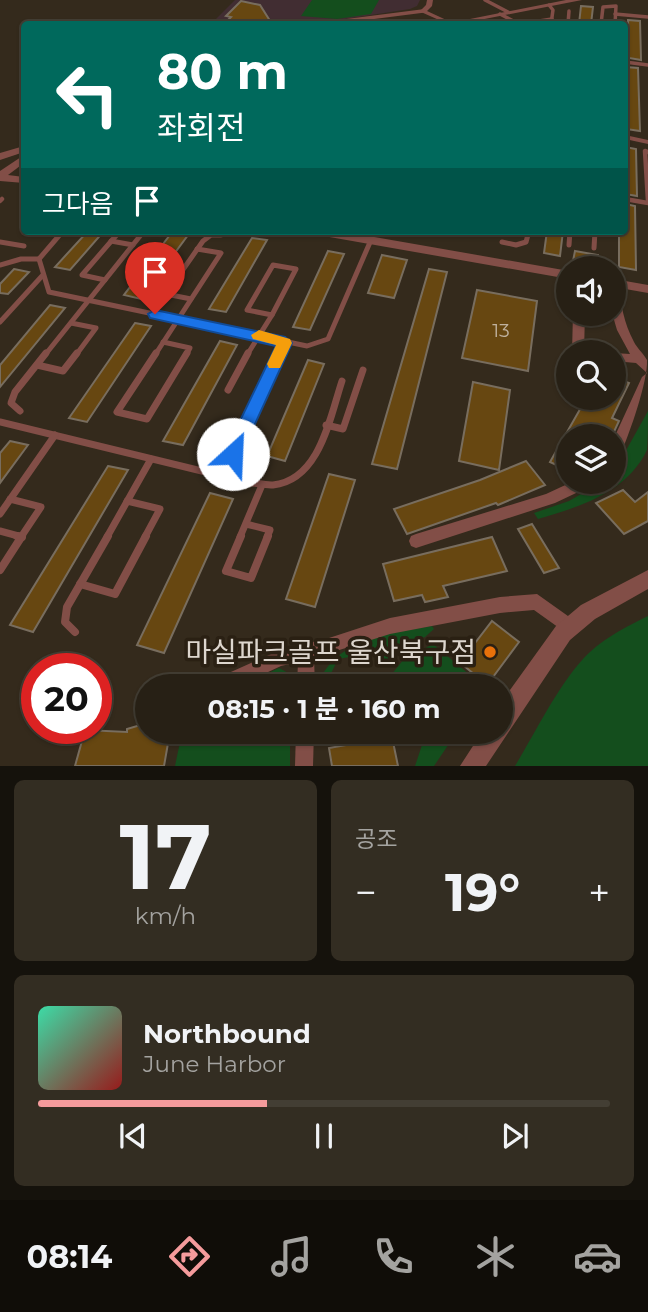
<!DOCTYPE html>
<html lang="ko">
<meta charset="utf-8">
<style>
body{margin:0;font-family:Montserrat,"Noto Sans KR",sans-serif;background:#332d22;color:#f1f3f6;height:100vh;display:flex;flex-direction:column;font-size:26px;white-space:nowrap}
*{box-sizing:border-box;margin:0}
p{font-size:23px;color:#a4a3a0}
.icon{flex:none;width:38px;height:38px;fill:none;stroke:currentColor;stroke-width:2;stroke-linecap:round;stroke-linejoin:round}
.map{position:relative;height:766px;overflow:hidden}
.sheet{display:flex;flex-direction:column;gap:14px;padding:14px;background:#15120c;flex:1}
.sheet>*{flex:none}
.top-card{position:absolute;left:21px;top:21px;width:607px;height:214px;border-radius:7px;box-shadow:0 2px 5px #0004,0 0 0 2px #433e34;background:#00695c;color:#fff;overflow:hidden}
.controls{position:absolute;left:556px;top:256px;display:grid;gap:14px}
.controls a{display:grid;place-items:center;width:70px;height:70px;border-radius:50%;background:#272015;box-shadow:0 2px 5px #0004,0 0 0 2px #433e34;font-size:35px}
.speed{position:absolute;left:21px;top:653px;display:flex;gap:14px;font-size:35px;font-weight:700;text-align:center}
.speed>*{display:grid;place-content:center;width:91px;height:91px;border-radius:50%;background:#272015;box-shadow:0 2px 5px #0004,0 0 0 2px #433e34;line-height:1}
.speed .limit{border:10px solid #d22;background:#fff;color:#111}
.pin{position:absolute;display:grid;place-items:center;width:60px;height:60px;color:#fff;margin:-72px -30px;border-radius:50% 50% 50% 0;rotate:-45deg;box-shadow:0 0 7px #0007}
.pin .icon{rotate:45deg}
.me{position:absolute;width:77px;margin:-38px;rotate:25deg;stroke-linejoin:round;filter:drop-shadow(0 0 5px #0008)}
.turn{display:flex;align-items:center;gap:24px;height:147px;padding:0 21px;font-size:32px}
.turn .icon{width:91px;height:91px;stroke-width:2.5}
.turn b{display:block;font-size:49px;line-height:60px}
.then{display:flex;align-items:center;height:66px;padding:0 21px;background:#0003;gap:14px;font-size:26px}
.big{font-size:52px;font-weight:700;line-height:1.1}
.sheet .widget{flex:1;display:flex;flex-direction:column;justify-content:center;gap:10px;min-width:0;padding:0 24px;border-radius:10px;background:#332d22}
.sheet .dial{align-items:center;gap:0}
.dial b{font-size:91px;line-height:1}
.song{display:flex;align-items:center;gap:21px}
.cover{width:84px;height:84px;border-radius:10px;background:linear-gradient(135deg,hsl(160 70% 55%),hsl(0 70% 35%))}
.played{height:7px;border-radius:4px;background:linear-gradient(90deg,#f59b9c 40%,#433e34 40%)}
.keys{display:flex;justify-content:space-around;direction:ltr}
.heat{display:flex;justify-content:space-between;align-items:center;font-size:38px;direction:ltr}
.sheet .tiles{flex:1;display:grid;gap:14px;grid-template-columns:1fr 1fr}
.widget:last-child{grid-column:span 2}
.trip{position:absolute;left:135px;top:674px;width:378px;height:70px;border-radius:35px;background:#272015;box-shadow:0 2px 5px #0004,0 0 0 2px #433e34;font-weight:700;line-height:70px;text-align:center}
.dock{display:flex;height:112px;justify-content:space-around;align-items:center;background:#100d08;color:#a4a3a0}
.dock .icon{width:49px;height:49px}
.dock .active{color:#f59b9c}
.dock b{font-size:32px;color:#f1f3f6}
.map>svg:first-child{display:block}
.education{fill:#412d32}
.green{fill:#144e1d}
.building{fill:#674711;stroke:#786d5e;stroke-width:2}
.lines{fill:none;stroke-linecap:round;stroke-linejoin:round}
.service-far4{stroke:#824e47;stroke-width:3.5}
.service-far3{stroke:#824e47;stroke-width:4.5}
.service-far2{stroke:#824e47;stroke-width:5}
.service-far1{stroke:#824e47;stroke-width:7}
.service{stroke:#824e47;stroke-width:8}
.minor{fill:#824e47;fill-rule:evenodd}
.tertiary{fill:#824e47;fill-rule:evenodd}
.route{fill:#1a73e8;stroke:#114b97;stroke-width:2}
.slow{fill:#f59e0b}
.food-dot{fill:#e8710a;stroke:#2a2013;stroke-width:2.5}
.labels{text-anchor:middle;stroke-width:7;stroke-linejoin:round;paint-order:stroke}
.number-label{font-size:19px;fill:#c0b29f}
.near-poi-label{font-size:28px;fill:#ddd6ce;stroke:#2a2013;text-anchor:end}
</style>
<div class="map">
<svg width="648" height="766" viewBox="0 0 648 766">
<rect width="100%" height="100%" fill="#342a1c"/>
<path class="education" d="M235,0H420L417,6L410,9L339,20L297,24H211Z"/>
<g class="green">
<path d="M312,0H379L371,14L337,19L301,16Z"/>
<path d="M648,411C648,422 648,440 647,450C627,492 580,507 538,519L534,513L569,501L604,481H614V472Z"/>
<path d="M648,616V766H515C535,733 558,686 583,659C599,641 627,626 648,616Z"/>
<path d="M432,626L434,629L425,637L402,646L382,665L379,652L338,659L325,686H317C336,638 387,634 432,626Z"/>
<path d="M433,644L483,686H388L387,680L404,659Z"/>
<path d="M279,668L292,675V686H241Z"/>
<path d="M182,732H290V766H175Z"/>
<path d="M421,732H457L434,766H415L424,739Z"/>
</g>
<g class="building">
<path d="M241,1L260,5L272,24H224L231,17L226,16Z"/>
<path d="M581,6L593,7L591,24H579Z"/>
<path d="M628,20L640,21L641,60L629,58Z"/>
<path d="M626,67L638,68L640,131L626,129Z"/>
<path d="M625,147L636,149L637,196L625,194Z"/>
<path d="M625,204L635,206L636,270L619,267V231H625Z"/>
<path d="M88,231H104L70,270L55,267Z"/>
<path d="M173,231H191L141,299L124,295Z"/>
<path d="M547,231H563L560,256L544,253Z"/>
<path d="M252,238L267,240L226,312L209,309Z"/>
<path d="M328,251L344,254L310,330L293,327Z"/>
<path d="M575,251L598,255V265L573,261Z"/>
<path d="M382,255L407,260L394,298L368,293Z"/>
<path d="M14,269L29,272L8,294L0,293V284Z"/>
<path d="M429,269L447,272L397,469L372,464Z"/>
<path d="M477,290L537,301L528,371L462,358Z"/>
<path d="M50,305L65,308L0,387V365Z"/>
<path d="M135,323L151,326L87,422L69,418Z"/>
<path d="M220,341L237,345L183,445L163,441Z"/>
<path d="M308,360L324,364L285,461L267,456Z"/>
<path d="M614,377L629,383L612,418L619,421L612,436H569V457L563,468L550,462L587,397H614Z"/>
<path d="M473,382L510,390L499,470L459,461Z"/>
<path d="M10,441L28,445L0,483V453Z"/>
<path d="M526,461L545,485L498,505L496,503L407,534L394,509L480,480Z"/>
<path d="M108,466L128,470L33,632L10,625Z"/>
<path d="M329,474L355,480L315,607L286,599Z"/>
<path d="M623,490L635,502L648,492V521L624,534L596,503Z"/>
<path d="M210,493L233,499L164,653L137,645Z"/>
<path d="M532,524L559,568L544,573L518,529Z"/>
<path d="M492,537L507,571L443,586L448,597L425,602L422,595L394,601L383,564Z"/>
<path d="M492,621L519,642L487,685L456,659L471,641L475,643Z"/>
<path d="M147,723V732H170L164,766H75L85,730L127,732V729Z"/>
<path d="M392,737L398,766H332L329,748Z"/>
</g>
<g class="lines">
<g class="service-far4">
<path d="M485,0L508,12"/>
<path d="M549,5L553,10L551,24"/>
<path d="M500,14L519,24"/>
<path d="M615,14L648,17"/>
<path d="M321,24L423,11"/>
<path d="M520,24L552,19"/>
<path d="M568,24L569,11"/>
<path d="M601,24L603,7L616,6L615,24"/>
<path d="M625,62L648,65"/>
</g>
<g class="service-far3">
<path d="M648,152L645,151L648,201"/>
<path d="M625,199L648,203"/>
<path d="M0,201L2,199"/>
</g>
<g class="service-far2">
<path d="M63,231L39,259L49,292L307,346L328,339L371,240"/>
<path d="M439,231L456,233"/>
<path d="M509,231V234"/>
<path d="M111,241L133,245"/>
<path d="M0,242L24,246"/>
<path d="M502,242L516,245L526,242L529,231"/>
<path d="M569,245L570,231"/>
<path d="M594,248L595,231"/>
<path d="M0,265L21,259H39"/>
<path d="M273,265L296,269L272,315L247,310Z"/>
<path d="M105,280L82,275L120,231"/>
<path d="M191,299L166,294L203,241L211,235H221"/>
<path d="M0,322L42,276"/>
<path d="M71,323L96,328L76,355"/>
<path d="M163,342L190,348L186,355"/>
<path d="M45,355L144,231"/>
<path d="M155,355L221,253L197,249"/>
<path d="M247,355L272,315"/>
<path d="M280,355L285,343"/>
</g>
<g class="service-far1">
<path d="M156,353L117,412L147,419L187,353"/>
<path d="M37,365L63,371L77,353"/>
<path d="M228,390L248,353"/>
<path d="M20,411L11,403L15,392L46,353"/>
<path d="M0,422L251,483C258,483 266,485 273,485C320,480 330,417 342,381"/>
<path d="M326,425L343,429L363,370"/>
<path d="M222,476L280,353"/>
<path d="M10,499L41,507L21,537"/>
<path d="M127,501L160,509L145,537"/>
<path d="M0,514L55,435"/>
<path d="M246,524L270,530L267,537"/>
<path d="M0,531L22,537"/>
<path d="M107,537L151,459"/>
<path d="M240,537L262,485"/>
</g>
<g class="service">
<path d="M17,536L22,537"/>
<path d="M241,536L226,571L251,578L268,536"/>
<path d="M0,570L22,536"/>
<path d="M80,584L115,594L146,536"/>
<path d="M75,632L65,622L67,607L108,536"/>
</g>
<g class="minor">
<path d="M427,0H433L432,6L427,11L455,24H448L421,12V10L426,5Z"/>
<path d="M625,135L648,140V144L625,139Z"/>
<path d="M564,271L569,273V290L564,287L559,274Z"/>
<path d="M615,280L620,283C620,304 624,323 634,342C637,348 643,353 647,360C648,381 630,432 621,453L619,457L614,458V438L642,377L647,373L636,363L614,361V353L630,354L617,330L612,313H614Z"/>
<path d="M573,313H585L584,352H572Z"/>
<path d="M569,375V390H561L559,387L565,376Z"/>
<path d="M574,481H595L593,485L555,503L416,548L411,546L409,541L411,536L416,534L546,494Z"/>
<path d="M537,594L575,621L577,627L575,633L569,635L534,610L500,613L390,634L314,658L315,686H297L298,662L281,666L238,686H210L213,680L280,650L329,638L390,618L500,597Z"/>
<path d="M296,732H314L313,766H295Z"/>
</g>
<g class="tertiary">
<path d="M566,0H582L459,24H445Z"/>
<path d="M24,146V152L0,160V153Z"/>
<path d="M24,155V163L8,175L24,177V183L0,181V171Z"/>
<path d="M312,231H340L569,271V279L318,235Z"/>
<path d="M614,279L648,285V293L614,287Z"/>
<path d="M648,570V589L595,619L570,640L486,766H460L482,732H500V704L556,626L581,605Z"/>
</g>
</g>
<path class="route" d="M155,310L285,337L292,343L239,459H227L224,454L276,346L150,318L148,314Z"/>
<path class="slow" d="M259,330L290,339L292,343L280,368H269L267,364L276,345L253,339L251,335Z"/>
<circle class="food-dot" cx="490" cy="652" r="7"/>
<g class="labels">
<g class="number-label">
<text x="501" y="337">13</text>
</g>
<g class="near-poi-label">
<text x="476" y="662">마실파크골프 울산북구점</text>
</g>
</g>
</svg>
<div class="controls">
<a><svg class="icon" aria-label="sound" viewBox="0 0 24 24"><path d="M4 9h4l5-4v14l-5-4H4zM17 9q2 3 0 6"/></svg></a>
<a><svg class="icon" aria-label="search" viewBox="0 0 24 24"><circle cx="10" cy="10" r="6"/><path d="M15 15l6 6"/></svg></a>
<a><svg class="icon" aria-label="layers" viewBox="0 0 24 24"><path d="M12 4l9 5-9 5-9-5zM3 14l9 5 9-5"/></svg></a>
</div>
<div class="speed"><div class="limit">20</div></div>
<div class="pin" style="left:155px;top:314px;background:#d93025"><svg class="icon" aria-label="arrive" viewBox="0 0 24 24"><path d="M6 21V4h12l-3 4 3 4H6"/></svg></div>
<svg class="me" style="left:233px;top:454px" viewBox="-20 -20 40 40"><circle r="19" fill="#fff"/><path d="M0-13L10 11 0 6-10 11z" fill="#1a73e8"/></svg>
<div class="trip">08:15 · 1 분 · 160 m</div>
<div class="top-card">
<div class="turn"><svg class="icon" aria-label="left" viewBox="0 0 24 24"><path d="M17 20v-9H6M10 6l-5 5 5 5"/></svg><div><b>80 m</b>좌회전</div></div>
<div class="then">그다음<svg class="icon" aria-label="arrive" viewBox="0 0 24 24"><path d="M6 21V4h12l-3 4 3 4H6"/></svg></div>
</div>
</div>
<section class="sheet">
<div class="tiles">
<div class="widget dial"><b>17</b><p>km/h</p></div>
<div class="widget"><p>공조</p>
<div class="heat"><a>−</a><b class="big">19°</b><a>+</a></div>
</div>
<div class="widget">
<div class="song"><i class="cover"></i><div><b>Northbound</b><p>June Harbor</p></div></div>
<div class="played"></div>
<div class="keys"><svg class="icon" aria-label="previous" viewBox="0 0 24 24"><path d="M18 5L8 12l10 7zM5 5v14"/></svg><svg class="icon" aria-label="pause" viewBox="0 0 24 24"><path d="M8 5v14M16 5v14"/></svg><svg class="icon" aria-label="next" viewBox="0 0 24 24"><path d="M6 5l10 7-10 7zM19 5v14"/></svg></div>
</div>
</div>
</section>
<nav class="dock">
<b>08:14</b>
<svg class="icon active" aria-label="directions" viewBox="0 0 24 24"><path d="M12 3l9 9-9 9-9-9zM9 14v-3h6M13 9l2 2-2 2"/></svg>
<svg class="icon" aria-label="music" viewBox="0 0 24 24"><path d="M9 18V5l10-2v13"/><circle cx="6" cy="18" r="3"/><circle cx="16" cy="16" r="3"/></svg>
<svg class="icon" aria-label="phone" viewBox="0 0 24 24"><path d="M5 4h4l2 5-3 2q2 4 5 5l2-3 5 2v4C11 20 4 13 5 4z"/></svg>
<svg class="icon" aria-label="climate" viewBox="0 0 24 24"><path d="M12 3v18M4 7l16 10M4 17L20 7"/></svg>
<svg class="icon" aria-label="car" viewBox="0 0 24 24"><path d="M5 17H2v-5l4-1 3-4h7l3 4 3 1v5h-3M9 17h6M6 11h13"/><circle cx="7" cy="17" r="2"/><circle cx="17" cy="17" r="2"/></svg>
</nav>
